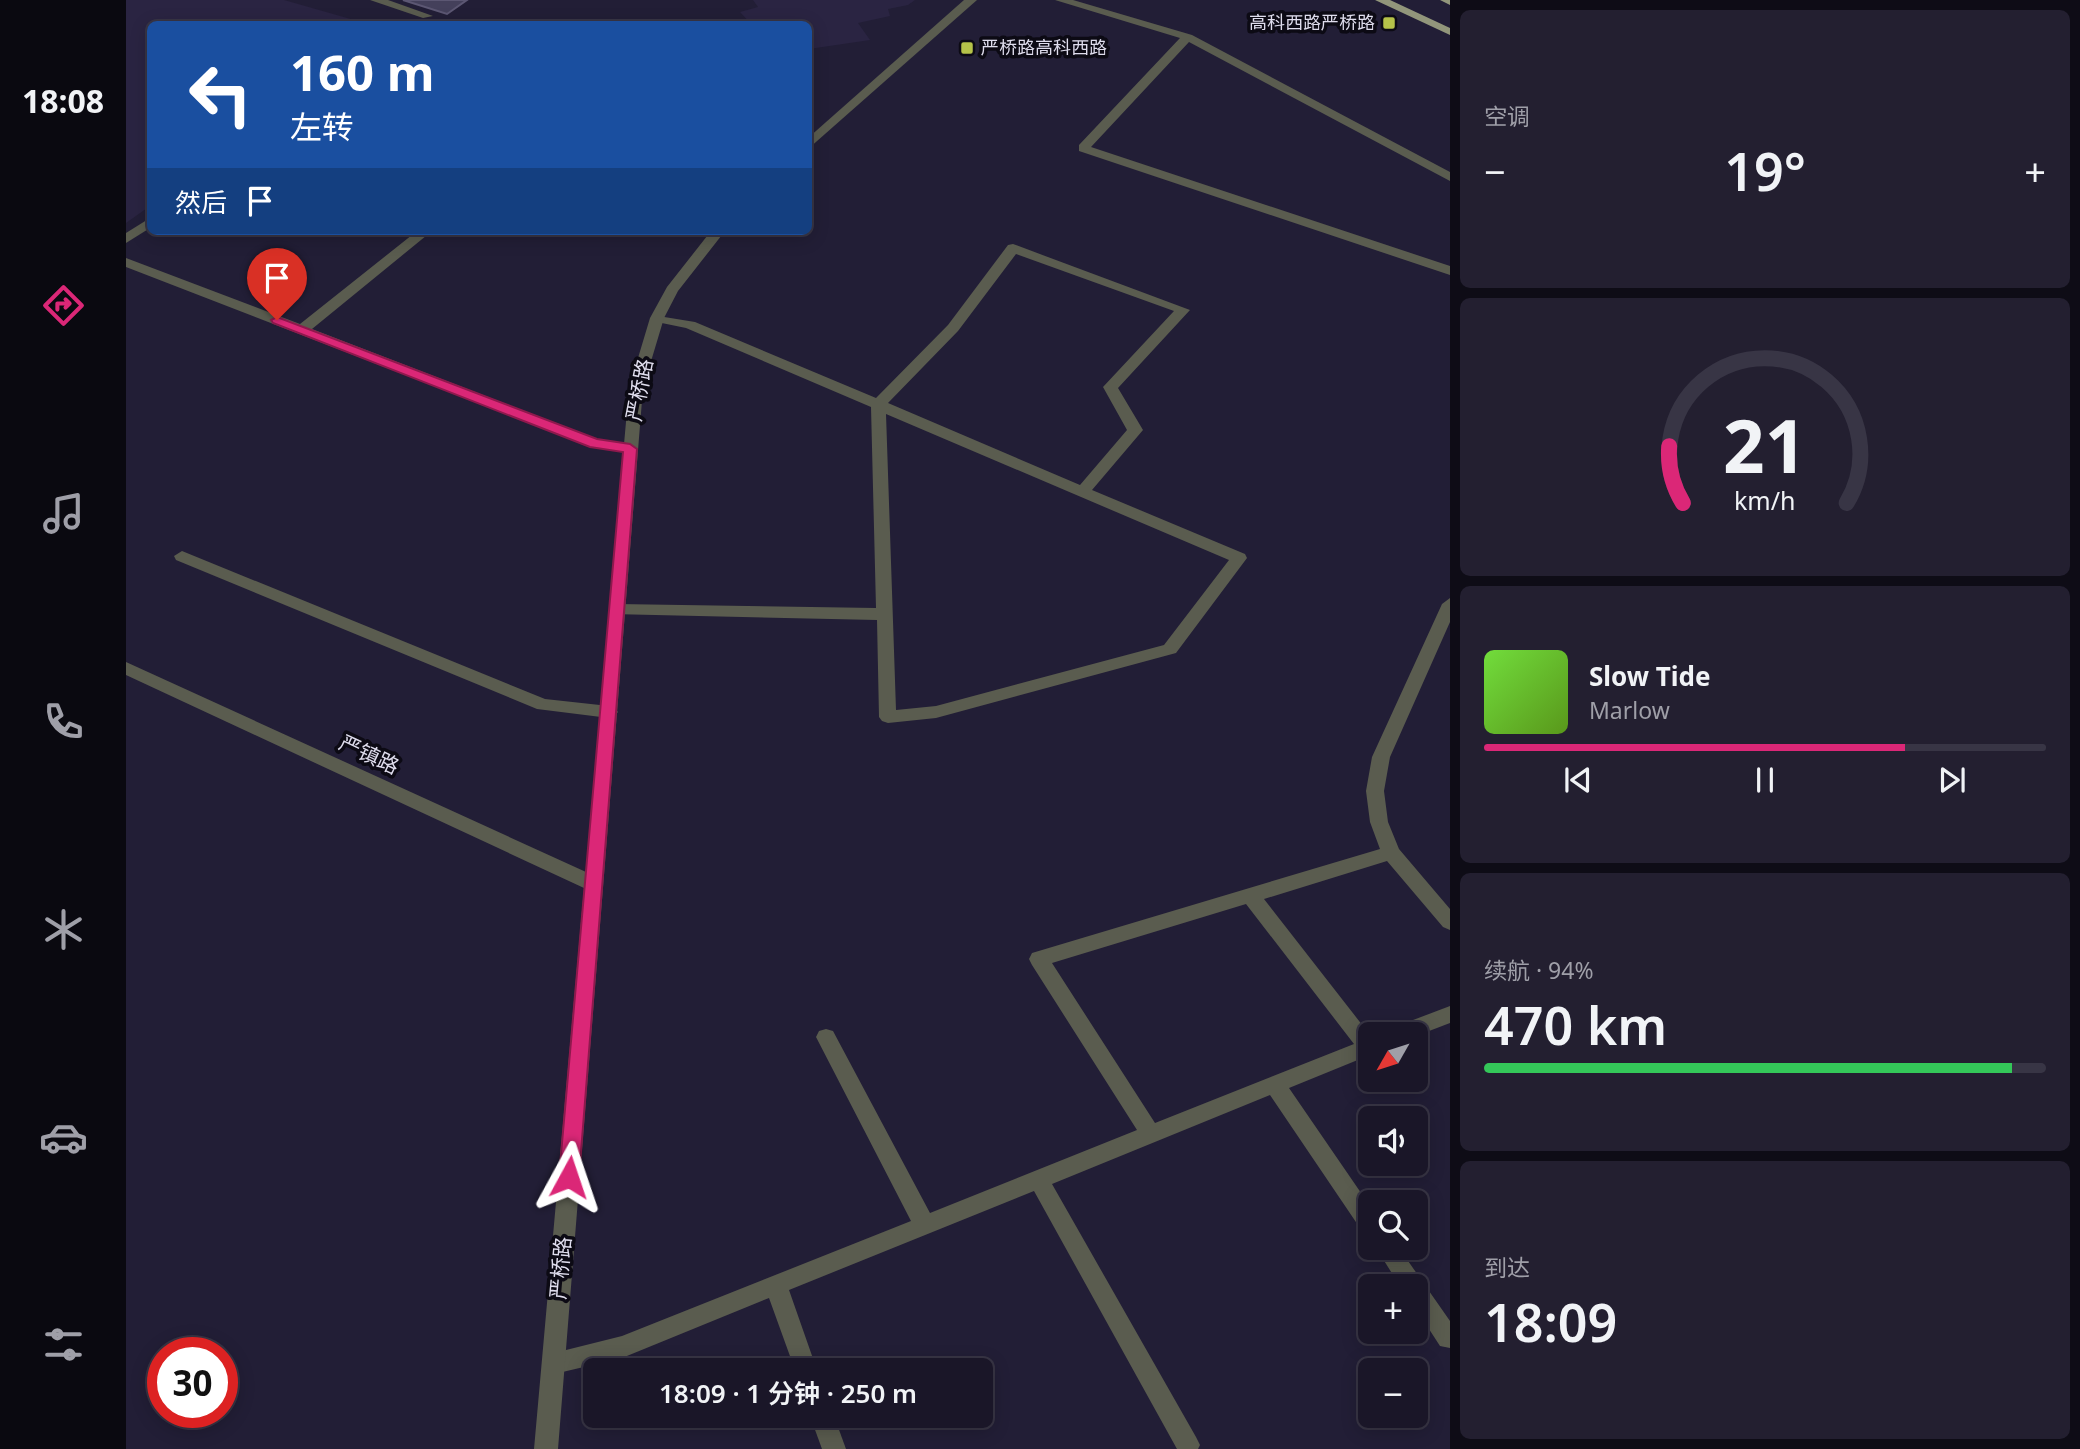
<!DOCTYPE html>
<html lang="zh">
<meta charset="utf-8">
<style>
body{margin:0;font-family:"Noto Sans","Noto Sans SC",sans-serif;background:#231f30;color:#f1f3f6;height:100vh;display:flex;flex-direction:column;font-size:26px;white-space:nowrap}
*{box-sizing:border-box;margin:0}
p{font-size:23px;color:#9f9fa8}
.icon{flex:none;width:38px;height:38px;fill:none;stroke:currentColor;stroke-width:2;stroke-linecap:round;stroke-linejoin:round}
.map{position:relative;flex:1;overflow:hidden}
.side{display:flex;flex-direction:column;gap:10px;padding:10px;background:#0e0c16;width:630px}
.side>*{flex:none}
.hud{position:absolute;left:21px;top:21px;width:665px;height:214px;border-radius:10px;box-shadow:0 4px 18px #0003,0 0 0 2px #383545;background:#1a4fa0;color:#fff;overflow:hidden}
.needle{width:46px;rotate:231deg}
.buttons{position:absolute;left:1232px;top:1022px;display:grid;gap:14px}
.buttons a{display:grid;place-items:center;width:70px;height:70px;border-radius:10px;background:#1a1628;box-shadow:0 4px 18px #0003,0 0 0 2px #383545;font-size:35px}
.speed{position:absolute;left:21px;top:1337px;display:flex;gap:14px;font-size:35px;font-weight:700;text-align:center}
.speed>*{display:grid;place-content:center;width:91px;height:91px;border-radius:50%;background:#1a1628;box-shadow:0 4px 18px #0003,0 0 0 2px #383545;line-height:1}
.speed .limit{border:10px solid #d22;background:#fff;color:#111}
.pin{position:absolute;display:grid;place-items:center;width:60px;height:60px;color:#fff;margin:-72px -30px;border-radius:50% 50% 50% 0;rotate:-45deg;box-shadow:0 0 7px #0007}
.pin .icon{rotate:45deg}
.me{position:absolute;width:77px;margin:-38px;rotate:5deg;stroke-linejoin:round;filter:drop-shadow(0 0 5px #0008)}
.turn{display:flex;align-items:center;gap:24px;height:147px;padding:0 28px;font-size:32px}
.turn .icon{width:91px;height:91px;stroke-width:2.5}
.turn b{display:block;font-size:49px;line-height:60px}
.then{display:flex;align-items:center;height:66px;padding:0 28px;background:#0003;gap:14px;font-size:26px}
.big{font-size:52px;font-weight:600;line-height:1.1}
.side .tile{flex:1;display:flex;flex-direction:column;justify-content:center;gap:10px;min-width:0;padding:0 24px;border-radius:10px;background:#231f30}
.side .dial{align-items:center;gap:0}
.dial svg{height:182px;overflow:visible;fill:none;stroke:#383545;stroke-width:7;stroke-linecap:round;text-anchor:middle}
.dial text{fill:#f1f3f6;stroke:none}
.song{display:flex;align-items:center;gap:21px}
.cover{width:84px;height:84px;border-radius:10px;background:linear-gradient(135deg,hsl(100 70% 55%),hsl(90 70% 35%))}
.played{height:7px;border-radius:4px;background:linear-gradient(90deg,#db2777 75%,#383545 75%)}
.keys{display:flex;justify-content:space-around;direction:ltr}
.heat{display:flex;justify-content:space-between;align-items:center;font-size:38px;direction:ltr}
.charge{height:10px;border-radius:5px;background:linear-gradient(90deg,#34c759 94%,#383545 0)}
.trip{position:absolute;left:457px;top:1358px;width:410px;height:70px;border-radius:10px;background:#1a1628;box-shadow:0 4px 18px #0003,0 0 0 2px #383545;font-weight:600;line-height:70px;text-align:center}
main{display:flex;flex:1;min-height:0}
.dock{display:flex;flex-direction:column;width:126px;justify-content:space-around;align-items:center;background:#0a0910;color:#9f9fa8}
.dock .icon{width:49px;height:49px}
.dock .selected{color:#db2777}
.dock b{font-size:32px;color:#f1f3f6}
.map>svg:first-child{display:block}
.built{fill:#2a2442}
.building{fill:#44405b;stroke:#5c5773;stroke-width:2}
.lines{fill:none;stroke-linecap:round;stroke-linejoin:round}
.service{fill:#5a5c4f;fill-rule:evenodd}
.minor{fill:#5a5c4f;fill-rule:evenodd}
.primary{fill:#92967b;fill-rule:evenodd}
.route{fill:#db2777;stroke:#8e194d;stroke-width:2}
.poi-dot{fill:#b5c249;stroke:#0c0a14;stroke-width:2.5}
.labels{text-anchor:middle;stroke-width:7;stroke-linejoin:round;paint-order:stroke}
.far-poi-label{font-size:18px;fill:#dfdded;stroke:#0c0a14;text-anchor:end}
.street-label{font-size:21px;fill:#dfdded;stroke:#0c0a14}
</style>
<main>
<nav class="dock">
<b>18:08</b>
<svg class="icon selected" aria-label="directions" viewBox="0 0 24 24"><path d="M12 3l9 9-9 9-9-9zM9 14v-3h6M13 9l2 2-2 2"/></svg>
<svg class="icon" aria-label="music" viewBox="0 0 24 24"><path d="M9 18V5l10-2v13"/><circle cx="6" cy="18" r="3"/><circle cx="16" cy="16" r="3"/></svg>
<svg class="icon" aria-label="phone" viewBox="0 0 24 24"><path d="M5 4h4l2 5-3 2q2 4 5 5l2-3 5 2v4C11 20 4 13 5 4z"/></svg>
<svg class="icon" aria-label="climate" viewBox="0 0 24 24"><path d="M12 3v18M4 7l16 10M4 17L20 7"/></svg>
<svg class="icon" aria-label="car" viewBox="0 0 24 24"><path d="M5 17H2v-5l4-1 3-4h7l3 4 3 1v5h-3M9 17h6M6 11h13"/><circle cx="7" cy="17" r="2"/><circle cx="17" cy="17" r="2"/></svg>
<svg class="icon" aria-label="filters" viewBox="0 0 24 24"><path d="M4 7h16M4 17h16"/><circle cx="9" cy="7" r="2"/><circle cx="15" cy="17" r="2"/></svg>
</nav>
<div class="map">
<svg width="1324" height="1449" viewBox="0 0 1324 1449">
<rect width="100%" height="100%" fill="#221e36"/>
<g class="built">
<path d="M0,0H158L242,24H24V206L0,223Z"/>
<path d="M627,0H789L782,5L762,9L764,16L732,23L744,40L683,49L682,24H625L614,12L632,7Z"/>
</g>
<path class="building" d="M277,0H341L321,14Z"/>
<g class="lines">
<g class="service">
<path d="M244,0H262L307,16L297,18Z"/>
<path d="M929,0H947L1066,35L1324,172V181L1063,42L965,147L1324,266V275L953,151V145L1054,38Z"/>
<path d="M24,218V228L0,243V233Z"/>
<path d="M291,231H306L186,329L471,439L509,446L512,449L509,452L463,446L0,267V258L174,324Z"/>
<path d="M887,244L1064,310L992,388L1017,430L966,490L1119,554L1121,558L1050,653L810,718L762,723L756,721L753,717L751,620L485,614L483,610L491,604L750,608L745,407L560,328L526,321V315L569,322L750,398L822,325L882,245ZM890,254L1048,311L977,387L1001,430L954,485L762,403L832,331ZM760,414L1103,560L1038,645L810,706L770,710Z"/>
<path d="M56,551L419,699L483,706L489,708L492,712L489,716L483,718L411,709L50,560L48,556Z"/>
<path d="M1324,598V622L1264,757L1258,791L1262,822L1273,849L1324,909V930L1317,927L1261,861L1138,899L1244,1035V1055L1163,1088L1244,1206V1234L1236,1231L1144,1095L926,1184L1070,1437L1074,1445L1072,1449H1051L908,1191L663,1290L691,1370H669L643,1298L496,1358L428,1374L420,1371L417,1363L420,1355L496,1336L785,1221L690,1037L693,1031L700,1029L707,1031L804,1213L1011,1130L906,965L903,959L906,953L1254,849L1244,822L1240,791L1246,757L1316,604ZM1120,904L1228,1044L1029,1123L926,963Z"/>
<path d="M1324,1006V1023L1290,1036L1263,1034L1266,1028Z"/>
<path d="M1250,1248H1273L1324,1321V1348L1314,1346L1290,1309V1286H1274Z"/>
<path d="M684,1416H708L720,1449H696Z"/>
</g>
<g class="minor">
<path d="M838,0H851L682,149V138Z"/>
<path d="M585,231H599L552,291L538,318L517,388L432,1449H408L458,888L0,675V662L460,872L503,388L524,318L541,287Z"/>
</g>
<g class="primary">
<path d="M1249,0H1264L1324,28V35Z"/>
<path d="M1314,0H1324V5Z"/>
</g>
</g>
<path class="route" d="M151,317L471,439L504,444L511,449L453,1177L450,1183L443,1186L436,1183L433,1177L497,452L464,447L147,323L145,320Z"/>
<g class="poi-dot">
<rect x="1256" y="16" width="14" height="14" rx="3.5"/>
<rect x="834" y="41" width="14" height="14" rx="3.5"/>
</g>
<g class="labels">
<g class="far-poi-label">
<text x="1249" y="29">高科西路严桥路</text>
<text x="855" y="54" text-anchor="start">严桥路高科西路</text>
</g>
<g class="street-label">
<text transform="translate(514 390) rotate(-79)" y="7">严桥路</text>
<text transform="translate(243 755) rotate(25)" y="7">严镇路</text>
<text transform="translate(435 1268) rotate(-85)" y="7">严桥路</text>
</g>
</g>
</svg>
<div class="buttons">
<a><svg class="needle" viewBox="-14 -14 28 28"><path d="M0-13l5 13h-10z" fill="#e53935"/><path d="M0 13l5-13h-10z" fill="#9f9fa8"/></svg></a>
<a><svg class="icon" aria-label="sound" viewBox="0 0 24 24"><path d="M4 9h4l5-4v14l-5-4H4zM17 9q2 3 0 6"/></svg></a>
<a><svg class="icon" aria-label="search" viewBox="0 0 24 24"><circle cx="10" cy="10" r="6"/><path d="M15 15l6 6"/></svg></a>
<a>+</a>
<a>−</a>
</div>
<div class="speed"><div class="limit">30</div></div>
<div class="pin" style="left:151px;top:320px;background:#d93025"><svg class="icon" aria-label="arrive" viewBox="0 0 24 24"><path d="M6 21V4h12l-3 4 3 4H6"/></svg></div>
<svg class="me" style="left:443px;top:1177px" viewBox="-20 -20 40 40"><path d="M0-17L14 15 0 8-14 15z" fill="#db2777" stroke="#fff" stroke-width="4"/></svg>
<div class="trip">18:09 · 1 分钟 · 250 m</div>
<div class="hud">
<div class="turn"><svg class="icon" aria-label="left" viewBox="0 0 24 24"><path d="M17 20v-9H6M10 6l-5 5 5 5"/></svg><div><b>160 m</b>左转</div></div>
<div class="then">然后<svg class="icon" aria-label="arrive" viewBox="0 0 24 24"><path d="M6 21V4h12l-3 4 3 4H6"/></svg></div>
</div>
</div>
<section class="side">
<div class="tile"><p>空调</p>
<div class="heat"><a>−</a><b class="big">19°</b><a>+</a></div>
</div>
<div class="tile dial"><svg viewBox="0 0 100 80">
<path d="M14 69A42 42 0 1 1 86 69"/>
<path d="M14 69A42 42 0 0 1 8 44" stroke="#db2777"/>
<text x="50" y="56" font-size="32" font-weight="700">21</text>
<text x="50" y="72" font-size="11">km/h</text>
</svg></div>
<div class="tile">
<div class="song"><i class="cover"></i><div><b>Slow Tide</b><p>Marlow</p></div></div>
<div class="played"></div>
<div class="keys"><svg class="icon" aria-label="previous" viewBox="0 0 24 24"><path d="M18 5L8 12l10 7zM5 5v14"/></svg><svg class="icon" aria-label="pause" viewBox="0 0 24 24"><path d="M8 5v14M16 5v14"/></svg><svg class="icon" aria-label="next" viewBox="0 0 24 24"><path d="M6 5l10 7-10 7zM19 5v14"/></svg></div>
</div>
<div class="tile"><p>续航 · 94%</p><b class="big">470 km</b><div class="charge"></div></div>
<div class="tile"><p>到达</p><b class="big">18:09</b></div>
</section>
</main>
